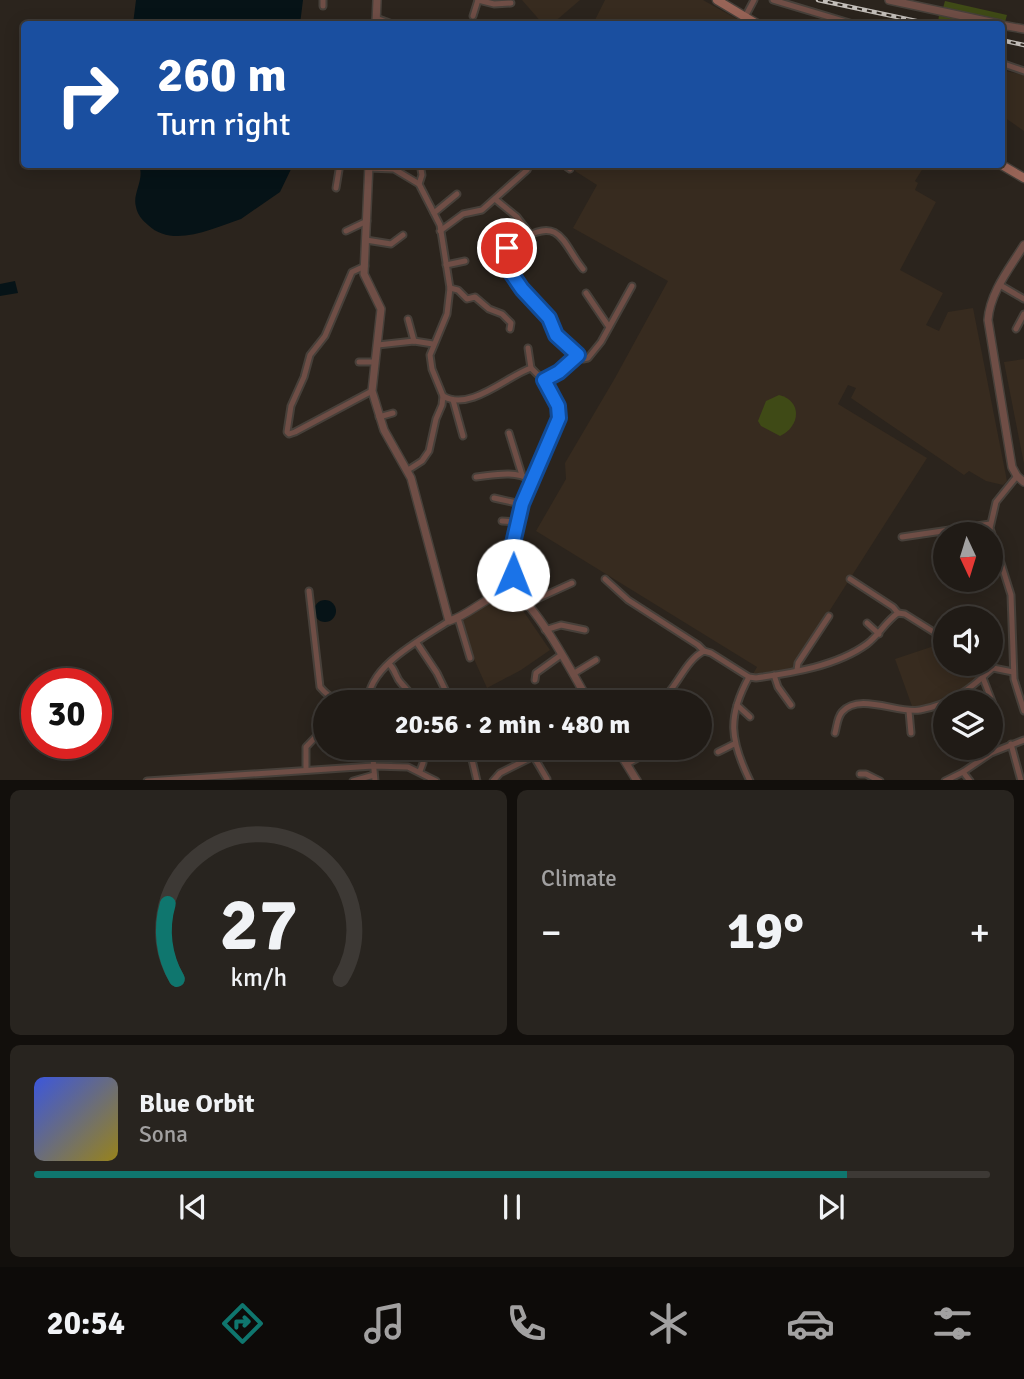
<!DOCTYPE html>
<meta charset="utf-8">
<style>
body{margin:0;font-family:Signika,sans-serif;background:#28241f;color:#f1f3f6;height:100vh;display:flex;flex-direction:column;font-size:26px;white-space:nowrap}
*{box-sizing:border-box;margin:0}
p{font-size:23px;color:#a2a1a1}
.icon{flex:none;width:38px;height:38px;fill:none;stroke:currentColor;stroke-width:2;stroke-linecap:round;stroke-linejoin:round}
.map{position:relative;height:780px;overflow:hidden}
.panel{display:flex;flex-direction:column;gap:10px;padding:10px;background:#120f0c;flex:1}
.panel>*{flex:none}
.banner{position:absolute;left:21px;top:21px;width:984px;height:147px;border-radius:7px;box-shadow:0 4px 18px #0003,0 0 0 2px #3d3935;background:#1a4fa0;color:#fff;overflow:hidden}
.needle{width:46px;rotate:176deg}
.fabs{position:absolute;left:933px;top:522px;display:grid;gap:14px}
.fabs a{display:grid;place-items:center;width:70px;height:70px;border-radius:50%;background:#201b16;box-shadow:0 4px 18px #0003,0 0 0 2px #3d3935;font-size:35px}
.speed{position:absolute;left:21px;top:668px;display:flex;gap:14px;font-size:35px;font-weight:700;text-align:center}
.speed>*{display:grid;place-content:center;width:91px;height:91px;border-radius:50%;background:#201b16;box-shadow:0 4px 18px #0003,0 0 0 2px #3d3935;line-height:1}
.speed .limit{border:10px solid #d22;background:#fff;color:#111}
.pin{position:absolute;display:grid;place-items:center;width:60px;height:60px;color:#fff;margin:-30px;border:4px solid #fff;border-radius:50%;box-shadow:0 2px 7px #0007}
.me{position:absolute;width:77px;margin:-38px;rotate:1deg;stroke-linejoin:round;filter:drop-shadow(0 0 5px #0008)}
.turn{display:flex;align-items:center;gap:24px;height:147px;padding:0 21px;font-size:32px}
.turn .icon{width:91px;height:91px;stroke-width:2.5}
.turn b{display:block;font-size:49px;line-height:60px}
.big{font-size:52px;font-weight:800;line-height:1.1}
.panel .card{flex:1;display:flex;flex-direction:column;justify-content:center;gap:10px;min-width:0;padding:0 24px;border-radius:10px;background:#28241f}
.panel .dial{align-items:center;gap:0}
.dial svg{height:182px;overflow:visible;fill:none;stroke:#3d3935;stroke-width:7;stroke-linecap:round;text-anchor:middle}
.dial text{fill:#f1f3f6;stroke:none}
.song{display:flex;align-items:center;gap:21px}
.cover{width:84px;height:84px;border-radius:10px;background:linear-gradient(135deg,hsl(230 70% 55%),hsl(50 70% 35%))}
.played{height:7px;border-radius:4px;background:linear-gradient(90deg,#0f766e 85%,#3d3935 85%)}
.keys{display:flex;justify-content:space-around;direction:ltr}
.heat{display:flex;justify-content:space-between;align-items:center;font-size:38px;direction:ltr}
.panel .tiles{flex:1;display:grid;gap:10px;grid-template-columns:1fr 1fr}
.card:last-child{grid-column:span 2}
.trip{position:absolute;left:313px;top:690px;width:399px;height:70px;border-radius:35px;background:#201b16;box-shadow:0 4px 18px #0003,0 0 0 2px #3d3935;font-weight:800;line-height:70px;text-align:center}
.tab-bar{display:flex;height:112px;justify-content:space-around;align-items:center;background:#0d0b09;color:#a2a1a1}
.tab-bar .icon{width:49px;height:49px}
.tab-bar .active{color:#0f766e}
.tab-bar b{font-size:32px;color:#f1f3f6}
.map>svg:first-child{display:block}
.built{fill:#372b1f}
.green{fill:#3f4a16}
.water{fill:#061317}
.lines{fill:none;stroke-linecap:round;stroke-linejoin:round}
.minor-casing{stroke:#47403a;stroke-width:9}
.tertiary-casing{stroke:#47403a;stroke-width:10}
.secondary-casing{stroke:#47403a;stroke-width:11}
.minor{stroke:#6f4e46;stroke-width:5}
.tertiary{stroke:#6f4e46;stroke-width:7}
.secondary{stroke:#986457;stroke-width:8}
.rail-casing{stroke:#c4bfba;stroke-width:4.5}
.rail{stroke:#2b241d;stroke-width:2;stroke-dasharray:5;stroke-linecap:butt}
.route-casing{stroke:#114b97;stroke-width:18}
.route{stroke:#1a73e8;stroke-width:12}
</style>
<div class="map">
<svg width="1024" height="781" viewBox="0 0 1024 781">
<rect width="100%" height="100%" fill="#2b241d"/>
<g class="built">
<path d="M522,0H580L552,24H543Z"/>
<path d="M605,0H703L746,24H593Z"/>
<path d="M1001,70L1024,75V131L1001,115Z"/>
<path d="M578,165H925L915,181L918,183L915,190L936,202L900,270L943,293L926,325L939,331L948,312L973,308L1007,481L1003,485L986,481L969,471L964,475L851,398L856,388L848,385L838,404L927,458L793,668L753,674L757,667L536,531L566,479L565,463L615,378L668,281L573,228L597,185L575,171Z"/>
<path d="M1024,359V464L1004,362Z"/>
<path d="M507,597L515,599L550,650L521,670L487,688L465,639L461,622L491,602L494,606Z"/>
<path d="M943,643L945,663H977L988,670L963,692L918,708L912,706L895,659Z"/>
</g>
<g class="green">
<path d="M945,1L1007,15L1005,22L943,8Z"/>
<path d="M939,15L981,24L938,23Z"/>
<path d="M779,395C803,401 800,427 780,436L761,426L758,421L766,401Z"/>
</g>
<g class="water">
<path d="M136,0H303L300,24H133Z"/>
<path d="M139,165H293L280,192L241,219C213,228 173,249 148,225C143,221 137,214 136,207C132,193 145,180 139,165Z"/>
<path d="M15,281L18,293L0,296V284Z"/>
<circle cx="325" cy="611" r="11"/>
</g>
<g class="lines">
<defs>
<g id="minor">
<path d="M478,0L494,4L511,3"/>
<path d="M773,0L853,24"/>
<path d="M323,6V0"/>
<path d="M473,16L478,0"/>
<path d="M745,17L754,0"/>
<path d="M376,18L392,24"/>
<path d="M1001,63L1024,71"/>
<path d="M563,164L570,169"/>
<path d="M369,168L394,169L419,184L440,225L450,288L447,314L430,355L432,369L443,396L442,405L436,419L429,451L422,461L408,470"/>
<path d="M419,184L422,175L420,164"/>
<path d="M336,188L340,164"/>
<path d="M495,199L517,217L530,234"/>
<path d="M434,213L457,194"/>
<path d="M346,231L367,221"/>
<path d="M440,231L463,214L482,210L527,170L530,164"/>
<path d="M366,240L391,244L403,235"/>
<path d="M446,265L465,261"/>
<path d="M365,266L352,272L325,336L310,355L304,377L291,406L287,432L289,434L295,432L372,391"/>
<path d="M1000,285L1024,299"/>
<path d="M450,288L458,290L467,299L475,297L489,309L502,314L511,323L510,329"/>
<path d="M586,293L609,327"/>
<path d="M408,319L414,341"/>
<path d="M1016,329L1024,314"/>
<path d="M378,345L414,341L433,344"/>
<path d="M528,348L531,368"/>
<path d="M578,355L556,335L549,318L522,289L504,264L503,254C509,246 517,242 526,237C561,217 564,246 583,269"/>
<path d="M359,362H375"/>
<path d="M543,380L559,372L578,355L583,359L588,358L601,342L632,286"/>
<path d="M443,396C470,412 507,376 531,368L543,380L555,400L559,418L531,480L516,522L511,552L514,591"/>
<path d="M453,400L463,436"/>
<path d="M379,417L393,413"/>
<path d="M509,433L522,475"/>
<path d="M1017,476L996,502L990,528L1011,595L1014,679L1024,711"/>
<path d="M476,477C495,475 514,470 531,480"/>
<path d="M494,498L521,504"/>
<path d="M502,521L516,522"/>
<path d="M902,537L990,524"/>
<path d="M605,579L628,600L698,645L704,651"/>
<path d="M850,579L893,607L898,613"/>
<path d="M309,591L320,687C336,706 345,700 368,699"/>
<path d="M526,604L572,583"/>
<path d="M458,618L470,658"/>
<path d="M867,623L879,634"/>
<path d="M545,630L561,625L585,630"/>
<path d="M417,643L437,673L451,702"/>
<path d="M984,663L993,668L1013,672"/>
<path d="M389,664C396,670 395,677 401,683C407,690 411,692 414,702"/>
<path d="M797,670L798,663L829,616"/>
<path d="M573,674L596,660"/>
<path d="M774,675L778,687L791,705"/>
<path d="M749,677C727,717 730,740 750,781"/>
<path d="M983,678L993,704"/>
<path d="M535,680L536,673L561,655"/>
<path d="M368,702C368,666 422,639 449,621"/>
<path d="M658,702C677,690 684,661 704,651L711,653L749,677L756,678C792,673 837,666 867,644C879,635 886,621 898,613L905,614L945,639"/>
<path d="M737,705L750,717"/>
<path d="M909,711L911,733"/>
<path d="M835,733C837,726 837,718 842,712C859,692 898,714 920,710C952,704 970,689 993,668"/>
<path d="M1011,744L1021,781"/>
<path d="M372,747L375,781"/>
<path d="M469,747L477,781"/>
<path d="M718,752L734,744"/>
<path d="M595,755L608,747"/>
<path d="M534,757L547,779"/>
<path d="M627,764L657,747"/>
<path d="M306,769V747L326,726"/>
<path d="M420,771L423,763V747"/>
<path d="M963,772L970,781"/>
<path d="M860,774H866L880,781"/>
<path d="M147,781L373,766L408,767L436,781"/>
<path d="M353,781L374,775"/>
<path d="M493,781L500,773L552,747"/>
<path d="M945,781L963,772L991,753L1024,740"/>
</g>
<g id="tertiary">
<path d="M889,0L1000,24"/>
<path d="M376,24L377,0"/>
<path d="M1001,25L1024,29"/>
<path d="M369,164L364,274L381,309L372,391L384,430L411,478L449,621C471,615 490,591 514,591C540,611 572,672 589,702"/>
<path d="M1024,245C1010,268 990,292 988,320L1012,467L1017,476L1024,482"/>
<path d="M616,747L637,781"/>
</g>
<g id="secondary">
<path d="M717,0L757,24"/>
<path d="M1000,164L1024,178"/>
</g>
</defs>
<use href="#minor" class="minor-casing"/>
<use href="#tertiary" class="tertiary-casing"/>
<use href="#secondary" class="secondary-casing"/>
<use href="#minor" class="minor"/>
<use href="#tertiary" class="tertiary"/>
<use href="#secondary" class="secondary"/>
<defs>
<g id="rail">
<path d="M818,0L930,24"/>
<path d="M1001,40L1024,45"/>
</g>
</defs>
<use href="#rail" class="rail-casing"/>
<use href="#rail" class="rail"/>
</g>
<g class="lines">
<defs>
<path id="route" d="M507,248L503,257L505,264L522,289L549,318L556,335L578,355L559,372L544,380L558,406L559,418L522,504L511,552L513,575"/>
</defs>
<use href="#route" class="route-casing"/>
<use href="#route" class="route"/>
</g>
</svg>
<div class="fabs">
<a><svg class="needle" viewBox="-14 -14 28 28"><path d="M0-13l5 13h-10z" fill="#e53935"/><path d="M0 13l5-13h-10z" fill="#a2a1a1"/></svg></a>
<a><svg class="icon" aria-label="sound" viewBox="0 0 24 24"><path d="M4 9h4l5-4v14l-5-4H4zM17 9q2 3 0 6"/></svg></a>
<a><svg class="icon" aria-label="layers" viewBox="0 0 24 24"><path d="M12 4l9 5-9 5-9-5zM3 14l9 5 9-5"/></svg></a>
</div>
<div class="speed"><div class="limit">30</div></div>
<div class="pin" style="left:507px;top:248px;background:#d93025"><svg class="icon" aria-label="arrive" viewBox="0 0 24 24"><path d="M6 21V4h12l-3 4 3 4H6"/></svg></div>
<svg class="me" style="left:513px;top:575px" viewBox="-20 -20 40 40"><circle r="19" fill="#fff"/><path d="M0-13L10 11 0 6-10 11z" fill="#1a73e8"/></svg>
<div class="trip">20:56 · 2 min · 480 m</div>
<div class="banner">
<div class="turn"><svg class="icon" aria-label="right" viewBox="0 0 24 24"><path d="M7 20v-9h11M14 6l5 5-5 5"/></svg><div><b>260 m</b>Turn right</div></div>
</div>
</div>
<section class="panel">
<div class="tiles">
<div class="card dial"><svg viewBox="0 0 100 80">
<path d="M14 69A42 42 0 1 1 86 69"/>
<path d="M14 69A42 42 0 0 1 10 36" stroke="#0f766e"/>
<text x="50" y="56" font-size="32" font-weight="700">27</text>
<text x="50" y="72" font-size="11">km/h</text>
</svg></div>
<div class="card"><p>Climate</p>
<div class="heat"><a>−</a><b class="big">19°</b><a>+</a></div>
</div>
<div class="card">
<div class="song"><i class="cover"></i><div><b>Blue Orbit</b><p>Sona</p></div></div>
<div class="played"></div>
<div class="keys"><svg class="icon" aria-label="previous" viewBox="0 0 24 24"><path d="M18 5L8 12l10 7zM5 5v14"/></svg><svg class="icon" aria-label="pause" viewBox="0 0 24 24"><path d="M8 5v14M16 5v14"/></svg><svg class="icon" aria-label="next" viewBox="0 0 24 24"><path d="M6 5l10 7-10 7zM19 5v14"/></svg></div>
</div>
</div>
</section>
<nav class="tab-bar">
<b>20:54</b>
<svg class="icon active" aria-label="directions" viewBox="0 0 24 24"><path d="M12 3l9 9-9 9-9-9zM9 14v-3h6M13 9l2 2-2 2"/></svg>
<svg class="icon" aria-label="music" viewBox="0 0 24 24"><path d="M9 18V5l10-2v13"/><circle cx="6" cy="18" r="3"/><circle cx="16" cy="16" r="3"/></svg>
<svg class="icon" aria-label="phone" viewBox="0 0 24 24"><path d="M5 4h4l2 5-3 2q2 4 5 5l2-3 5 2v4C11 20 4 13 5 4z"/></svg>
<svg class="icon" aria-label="climate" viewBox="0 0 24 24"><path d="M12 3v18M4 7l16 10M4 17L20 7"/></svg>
<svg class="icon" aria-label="car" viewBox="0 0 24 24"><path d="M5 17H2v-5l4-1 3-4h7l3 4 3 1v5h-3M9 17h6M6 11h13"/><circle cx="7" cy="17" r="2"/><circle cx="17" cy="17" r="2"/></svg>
<svg class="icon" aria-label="filters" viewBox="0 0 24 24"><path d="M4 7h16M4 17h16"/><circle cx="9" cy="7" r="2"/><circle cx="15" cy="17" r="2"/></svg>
</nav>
